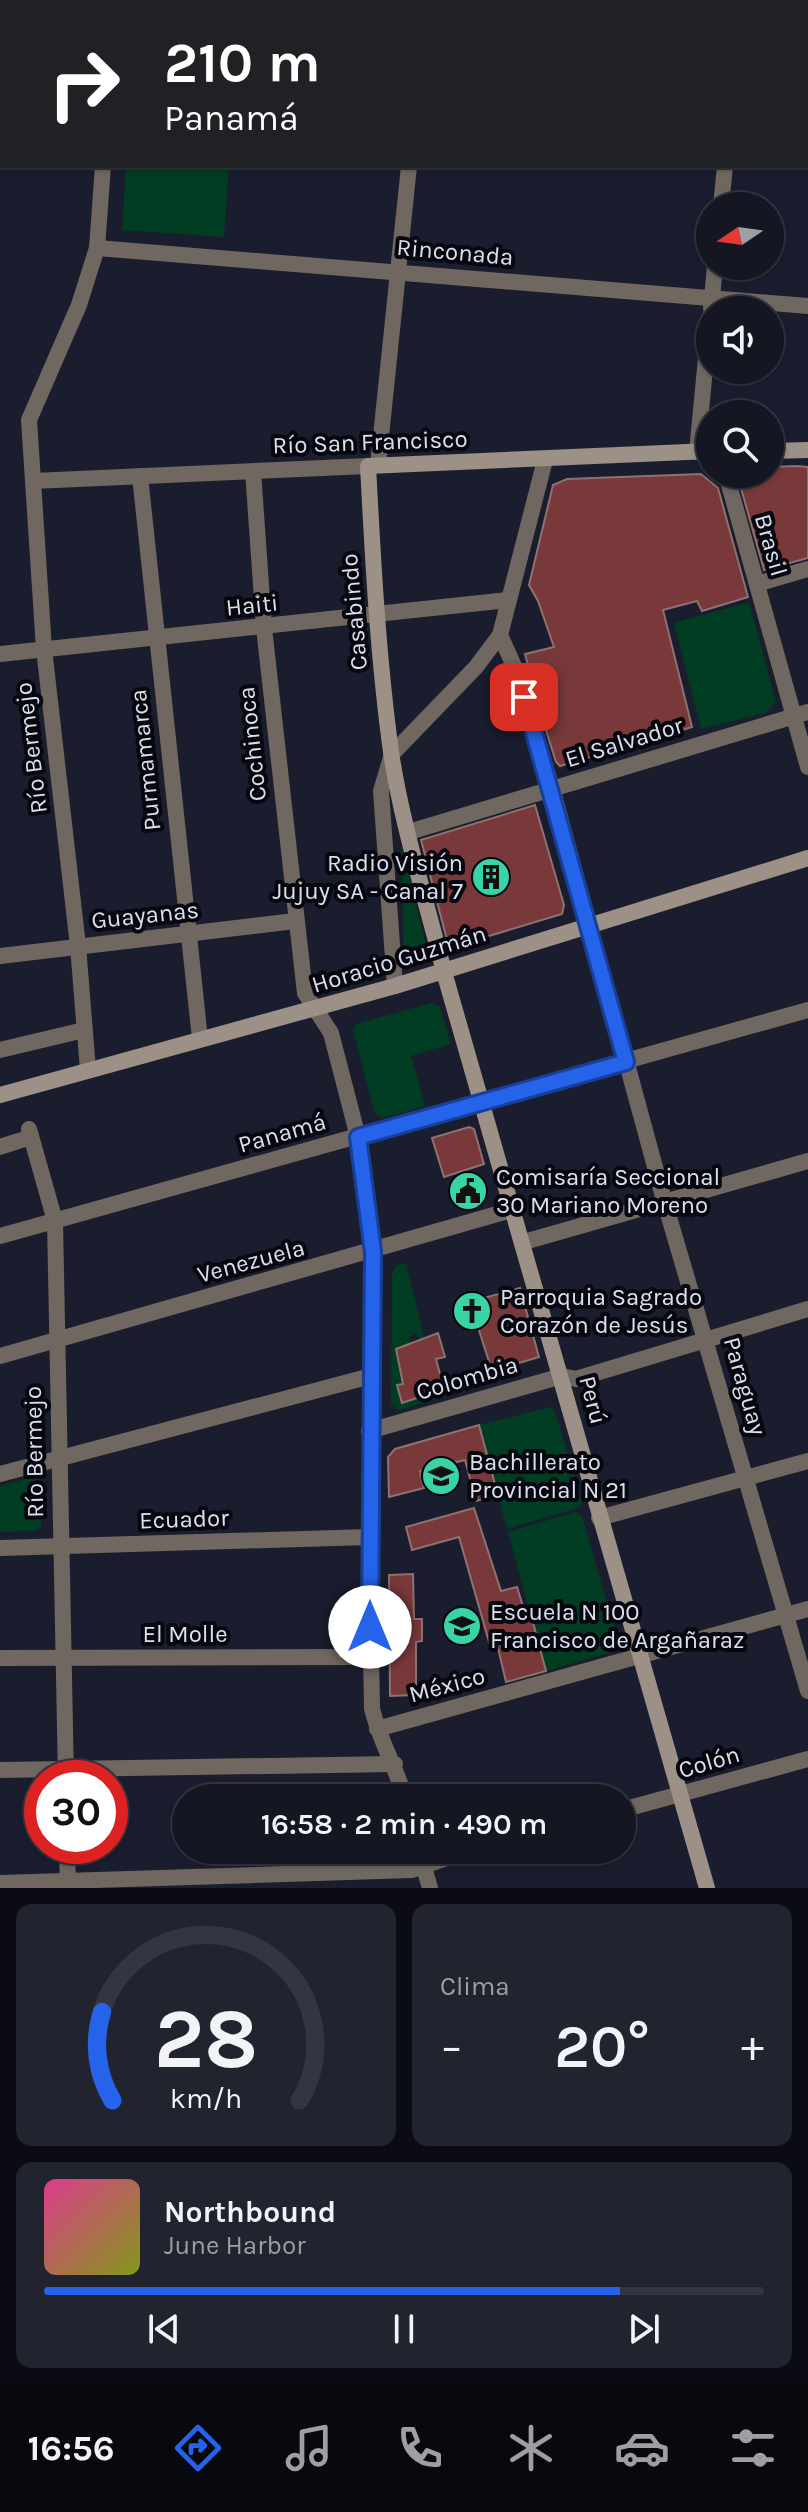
<!DOCTYPE html>
<html lang="es">
<meta charset="utf-8">
<style>
body{margin:0;font-family:Karla,sans-serif;background:#21232f;color:#f1f3f6;height:100vh;display:flex;flex-direction:column;font-size:30px;white-space:nowrap}
*{box-sizing:border-box;margin:0}
p{font-size:26px;color:#9d9fa5}
.icon{flex:none;width:44px;height:44px;fill:none;stroke:currentColor;stroke-width:2;stroke-linecap:round;stroke-linejoin:round}
.map{position:relative;height:1888px;overflow:hidden}
.side{display:flex;flex-direction:column;gap:16px;padding:16px;background:#0b0c13;flex:1}
.side>*{flex:none}
.guide{position:absolute;left:0px;top:0px;width:808px;height:168px;box-shadow:0 2px 6px #0004,0 0 0 2px #333540;background:#202124;color:#fff;overflow:hidden}
.needle{width:52px;rotate:257deg}
.fabs{position:absolute;left:696px;top:192px;display:grid;gap:16px}
.fabs a{display:grid;place-items:center;width:88px;height:88px;border-radius:50%;background:#141622;box-shadow:0 2px 6px #0004,0 0 0 2px #333540;font-size:40px}
.speed{position:absolute;left:24px;top:1760px;display:flex;gap:16px;font-size:40px;font-weight:700;text-align:center}
.speed>*{display:grid;place-content:center;width:104px;height:104px;border-radius:50%;background:#141622;box-shadow:0 2px 6px #0004,0 0 0 2px #333540;line-height:1}
.speed .limit{border:12px solid #d22;background:#fff;color:#111}
.pin{position:absolute;display:grid;place-items:center;width:68px;height:68px;color:#fff;margin:-34px;border-radius:16px;box-shadow:0 4px 12px #0006}
.me{position:absolute;width:88px;margin:-44px;rotate:0deg;stroke-linejoin:round;filter:drop-shadow(0 0 6px #0008)}
.turn{display:flex;align-items:center;gap:28px;height:168px;padding:0 32px;font-size:36px}
.turn .icon{width:104px;height:104px;stroke-width:2.5}
.turn b{display:block;font-size:56px;line-height:68px}
.big{font-size:60px;font-weight:600;line-height:1.1}
.side .widget{flex:1;display:flex;flex-direction:column;justify-content:center;gap:12px;min-width:0;padding:0 28px;border-radius:16px;background:#21232f}
.side .dial{align-items:center;gap:0}
.dial svg{height:208px;overflow:visible;fill:none;stroke:#333540;stroke-width:7;stroke-linecap:round;text-anchor:middle}
.dial text{fill:#f1f3f6;stroke:none}
.song{display:flex;align-items:center;gap:24px}
.cover{width:96px;height:96px;border-radius:12px;background:linear-gradient(135deg,hsl(330 70% 55%),hsl(70 70% 35%))}
.played{height:8px;border-radius:4px;background:linear-gradient(90deg,#2563eb 80%,#333540 80%)}
.keys{display:flex;justify-content:space-around;direction:ltr}
.heat{display:flex;justify-content:space-between;align-items:center;font-size:44px;direction:ltr}
.side .tiles{flex:1;display:grid;gap:16px;grid-template-columns:1fr 1fr}
.widget:last-child{grid-column:span 2}
.trip{position:absolute;left:172px;top:1784px;width:464px;height:80px;border-radius:40px;background:#141622;box-shadow:0 2px 6px #0004,0 0 0 2px #333540;font-weight:600;line-height:80px;text-align:center}
.tabs{display:flex;height:128px;justify-content:space-around;align-items:center;background:#08090e;color:#9d9fa5}
.tabs .icon{width:56px;height:56px}
.tabs .selected{color:#2563eb}
.tabs b{font-size:36px;color:#f1f3f6}
.map>svg:first-child{display:block}
.green{fill:#013d23}
.building{fill:#79393a;stroke:#8c7271;stroke-width:2}
.lines{fill:none;stroke-linecap:round;stroke-linejoin:round}
.street{stroke:#6f6760;stroke-width:16}
.secondary{stroke:#9d9086;stroke-width:16}
.route-casing{stroke:#184099;stroke-width:20}
.route{stroke:#2563eb;stroke-width:14}
.labels{text-anchor:middle;stroke-width:8;stroke-linejoin:round;paint-order:stroke}
.street-label{font-size:24px;fill:#dde0ec;stroke:#07080f}
.poi-label{font-size:24px;fill:#dde0ec;stroke:#07080f;text-anchor:start}
</style>
<div class="map">
<svg width="808" height="1888" viewBox="0 0 808 1888">
<rect width="100%" height="100%" fill="#1a1d2e"/>
<g class="green">
<path d="M126,166H229L224,237L122,230Z"/>
<path d="M749,602L776,702L765,713L701,729L674,623Z"/>
<path d="M401,844L429,957L404,963Z"/>
<path d="M432,1003L440,1007L451,1044L411,1056L425,1106L383,1118L375,1114L353,1031L356,1024Z"/>
<path d="M406,1263L424,1337L419,1341L417,1333L409,1337L417,1379L398,1385L402,1402L444,1389L446,1396L399,1410L391,1404L392,1273L397,1265Z"/>
<path d="M550,1407L555,1411L582,1504L578,1508L507,1529L479,1425Z"/>
<path d="M36,1476L41,1481V1526L35,1531L0,1532V1486Z"/>
<path d="M576,1512L582,1516L619,1645L615,1651L546,1671L508,1532Z"/>
</g>
<g class="building">
<path d="M797,466L808,467V558L764,570L737,474H770V467Z"/>
<path d="M701,474L718,488L748,597L702,611L697,601L663,610L692,727L560,766L556,762L538,705L525,654L554,647L538,601L529,585L553,485L567,479Z"/>
<path d="M535,805L564,905L562,914L449,948L421,840Z"/>
<path d="M469,1127L474,1129L484,1164L444,1177L432,1138Z"/>
<path d="M520,1288L539,1357L492,1371L470,1302Z"/>
<path d="M438,1333L445,1357L436,1359L444,1389L402,1403L397,1385L403,1384L396,1349Z"/>
<path d="M479,1425L498,1495L476,1501L465,1460L420,1471L424,1488L389,1497L388,1457L395,1449Z"/>
<path d="M474,1508L501,1591L517,1587L526,1616L531,1615L546,1671L506,1682L498,1648L491,1649L459,1537L412,1550L406,1527Z"/>
<path d="M413,1574L414,1619H422V1641L416,1642V1695L390,1696L389,1575Z"/>
</g>
<g class="lines">
<g class="street">
<path d="M424,2V0"/>
<path d="M739,2L740,0"/>
<path d="M0,48H2"/>
<path d="M806,118H808"/>
<path d="M721,206L725,166"/>
<path d="M97,248L808,306"/>
<path d="M711,308L715,266"/>
<path d="M697,452L710,316"/>
<path d="M378,465L409,166"/>
<path d="M253,471L264,628L305,993L331,1033L358,1137L373,1252L369,1537L372,1708C379,1740 396,1767 405,1798"/>
<path d="M726,474L808,767"/>
<path d="M140,476L200,1039"/>
<path d="M33,481L368,466"/>
<path d="M757,584L808,569"/>
<path d="M500,635L514,666L552,788L664,1200L808,1691"/>
<path d="M0,654L508,600"/>
<path d="M409,832L808,712"/>
<path d="M0,956L295,921"/>
<path d="M395,986L381,791L392,754L476,667L500,635L545,460"/>
<path d="M0,1050L84,1030"/>
<path d="M88,1070L78,946L44,649L29,420L79,305L97,248L103,166"/>
<path d="M29,1129L55,1221L66,1778"/>
<path d="M0,1147L31,1137"/>
<path d="M0,1236L808,1010"/>
<path d="M524,1242L808,1161"/>
<path d="M0,1356L515,1209"/>
<path d="M369,1431L562,1376L576,1379L808,1309"/>
<path d="M0,1474L371,1376"/>
<path d="M599,1518L808,1461"/>
<path d="M0,1548L369,1537"/>
<path d="M0,1658L370,1657"/>
<path d="M377,1729L808,1609"/>
<path d="M0,1770L395,1764"/>
<path d="M622,1810L808,1759"/>
<path d="M67,1846L68,1888"/>
<path d="M419,1850L430,1888"/>
<path d="M0,1883L412,1870L470,1850"/>
</g>
<g class="secondary">
<path d="M770,451L808,450"/>
<path d="M0,1095L395,986L808,858"/>
<path d="M707,1888L444,972C426,899 402,826 391,752C378,657 373,561 368,466L710,451"/>
</g>
</g>
<g class="lines">
<defs>
<path id="route" d="M370,1627L373,1252L358,1137L626,1062L524,697"/>
</defs>
<use href="#route" class="route-casing"/>
<use href="#route" class="route"/>
</g>
<defs>
<symbol id="building-disc" viewBox="-11 -11 22 22"><circle r="9.5" fill="#38d4a6" stroke="#07080f"/><path d="M-4-6H4V6H1V3H-1V6H-4ZM-2.5-4.3h1.7v1.8h-1.7ZM.8-4.3h1.7v1.8H.8ZM-2.5-1h1.7V.8h-1.7ZM.8-1h1.7V.8H.8Z" fill="#111"/></symbol>
<symbol id="civic-disc" viewBox="-11 -11 22 22"><circle r="9.5" fill="#38d4a6" stroke="#07080f"/><path d="M-.6-6.5H3V-4.5H.6V-3L4-1V1h2V6H-6V1h2V-1L-.6-3ZM-1.2 2.5V6h2.4V2.5Z" fill="#111"/></symbol>
<symbol id="church-disc" viewBox="-11 -11 22 22"><circle r="9.5" fill="#38d4a6" stroke="#07080f"/><path d="M-1.2-6h2.4v3.5h3.3v2.4h-3.3V6h-2.4V-.1h-3.3v-2.4h3.3Z" fill="#111"/></symbol>
<symbol id="school-disc" viewBox="-11 -11 22 22"><circle r="9.5" fill="#38d4a6" stroke="#07080f"/><path d="M0-5L7-2L0 1L-7-2ZM-4 1L0 2.5L4 1V4Q0 6-4 4Z" fill="#111"/></symbol>
</defs>
<g fill-rule="evenodd">
<use href="#building-disc" x="469" y="855" width="44" height="44"/>
<use href="#civic-disc" x="446" y="1169" width="44" height="44"/>
<use href="#church-disc" x="450" y="1289" width="44" height="44"/>
<use href="#school-disc" x="419" y="1454" width="44" height="44"/>
<use href="#school-disc" x="440" y="1604" width="44" height="44"/>
</g>
<g class="labels">
<g class="street-label">
<text transform="translate(455 252) rotate(5)" y="8">Rinconada</text>
<text transform="translate(370 442) rotate(-2)" y="8">Río San Francisco</text>
<text transform="translate(771 545) rotate(74)" y="8">Brasil</text>
<text transform="translate(252 605) rotate(-6)" y="8">Haiti</text>
<text transform="translate(354 612) rotate(-95)" y="8">Casabindo</text>
<text transform="translate(624 742) rotate(-17)" y="8">El Salvador</text>
<text transform="translate(252 744) rotate(-96)" y="8">Cochinoca</text>
<text transform="translate(31 748) rotate(-97)" y="8">Río Bermejo</text>
<text transform="translate(145 760) rotate(-96)" y="8">Purmamarca</text>
<text transform="translate(145 915) rotate(-6)" y="8">Guayanas</text>
<text transform="translate(399 959) rotate(-17)" y="8">Horacio Guzmán</text>
<text transform="translate(282 1133) rotate(-16)" y="8">Panamá</text>
<text transform="translate(251 1261) rotate(-15)" y="8">Venezuela</text>
<text transform="translate(467 1378) rotate(-16)" y="8">Colombia</text>
<text transform="translate(745 1386) rotate(74)" y="8">Paraguay</text>
<text transform="translate(593 1400) rotate(75)" y="8">Perú</text>
<text transform="translate(34 1452) rotate(-91)" y="8">Río Bermejo</text>
<text transform="translate(184 1519) rotate(-2)" y="8">Ecuador</text>
<text x="185" y="1642">El Molle</text>
<text transform="translate(447 1685) rotate(-15)" y="8">México</text>
<text transform="translate(709 1762) rotate(-16)" y="8">Colón</text>
</g>
<g class="poi-label">
<text x="463" y="871" text-anchor="end">Radio Visión<tspan x="463" dy="28">Jujuy SA - Canal 7</tspan></text>
<text x="496" y="1185">Comisaría Seccional<tspan x="496" dy="28">30 Mariano Moreno</tspan></text>
<text x="500" y="1305">Parroquia Sagrado<tspan x="500" dy="28">Corazón de Jesús</tspan></text>
<text x="469" y="1470">Bachillerato<tspan x="469" dy="28">Provincial N 21</tspan></text>
<text x="490" y="1620">Escuela N 100<tspan x="490" dy="28">Francisco de Argañaraz</tspan></text>
</g>
</g>
</svg>
<div class="fabs">
<a><svg class="needle" viewBox="-14 -14 28 28"><path d="M0-13l5 13h-10z" fill="#e53935"/><path d="M0 13l5-13h-10z" fill="#9d9fa5"/></svg></a>
<a><svg class="icon" aria-label="sound" viewBox="0 0 24 24"><path d="M4 9h4l5-4v14l-5-4H4zM17 9q2 3 0 6"/></svg></a>
<a><svg class="icon" aria-label="search" viewBox="0 0 24 24"><circle cx="10" cy="10" r="6"/><path d="M15 15l6 6"/></svg></a>
</div>
<div class="speed"><div class="limit">30</div></div>
<div class="pin" style="left:524px;top:697px;background:#d93025"><svg class="icon" aria-label="arrive" viewBox="0 0 24 24"><path d="M6 21V4h12l-3 4 3 4H6"/></svg></div>
<svg class="me" style="left:370px;top:1627px" viewBox="-20 -20 40 40"><circle r="19" fill="#fff"/><path d="M0-13L10 11 0 6-10 11z" fill="#2563eb"/></svg>
<div class="trip">16:58 · 2 min · 490 m</div>
<div class="guide">
<div class="turn"><svg class="icon" aria-label="right" viewBox="0 0 24 24"><path d="M7 20v-9h11M14 6l5 5-5 5"/></svg><div><b>210 m</b>Panamá</div></div>
</div>
</div>
<section class="side">
<div class="tiles">
<div class="widget dial"><svg viewBox="0 0 100 80">
<path d="M14 69A42 42 0 1 1 86 69"/>
<path d="M14 69A42 42 0 0 1 10 35" stroke="#2563eb"/>
<text x="50" y="56" font-size="32" font-weight="700">28</text>
<text x="50" y="72" font-size="11">km/h</text>
</svg></div>
<div class="widget"><p>Clima</p>
<div class="heat"><a>−</a><b class="big">20°</b><a>+</a></div>
</div>
<div class="widget">
<div class="song"><i class="cover"></i><div><b>Northbound</b><p>June Harbor</p></div></div>
<div class="played"></div>
<div class="keys"><svg class="icon" aria-label="previous" viewBox="0 0 24 24"><path d="M18 5L8 12l10 7zM5 5v14"/></svg><svg class="icon" aria-label="pause" viewBox="0 0 24 24"><path d="M8 5v14M16 5v14"/></svg><svg class="icon" aria-label="next" viewBox="0 0 24 24"><path d="M6 5l10 7-10 7zM19 5v14"/></svg></div>
</div>
</div>
</section>
<nav class="tabs">
<b>16:56</b>
<svg class="icon selected" aria-label="directions" viewBox="0 0 24 24"><path d="M12 3l9 9-9 9-9-9zM9 14v-3h6M13 9l2 2-2 2"/></svg>
<svg class="icon" aria-label="music" viewBox="0 0 24 24"><path d="M9 18V5l10-2v13"/><circle cx="6" cy="18" r="3"/><circle cx="16" cy="16" r="3"/></svg>
<svg class="icon" aria-label="phone" viewBox="0 0 24 24"><path d="M5 4h4l2 5-3 2q2 4 5 5l2-3 5 2v4C11 20 4 13 5 4z"/></svg>
<svg class="icon" aria-label="climate" viewBox="0 0 24 24"><path d="M12 3v18M4 7l16 10M4 17L20 7"/></svg>
<svg class="icon" aria-label="car" viewBox="0 0 24 24"><path d="M5 17H2v-5l4-1 3-4h7l3 4 3 1v5h-3M9 17h6M6 11h13"/><circle cx="7" cy="17" r="2"/><circle cx="17" cy="17" r="2"/></svg>
<svg class="icon" aria-label="filters" viewBox="0 0 24 24"><path d="M4 7h16M4 17h16"/><circle cx="9" cy="7" r="2"/><circle cx="15" cy="17" r="2"/></svg>
</nav>
